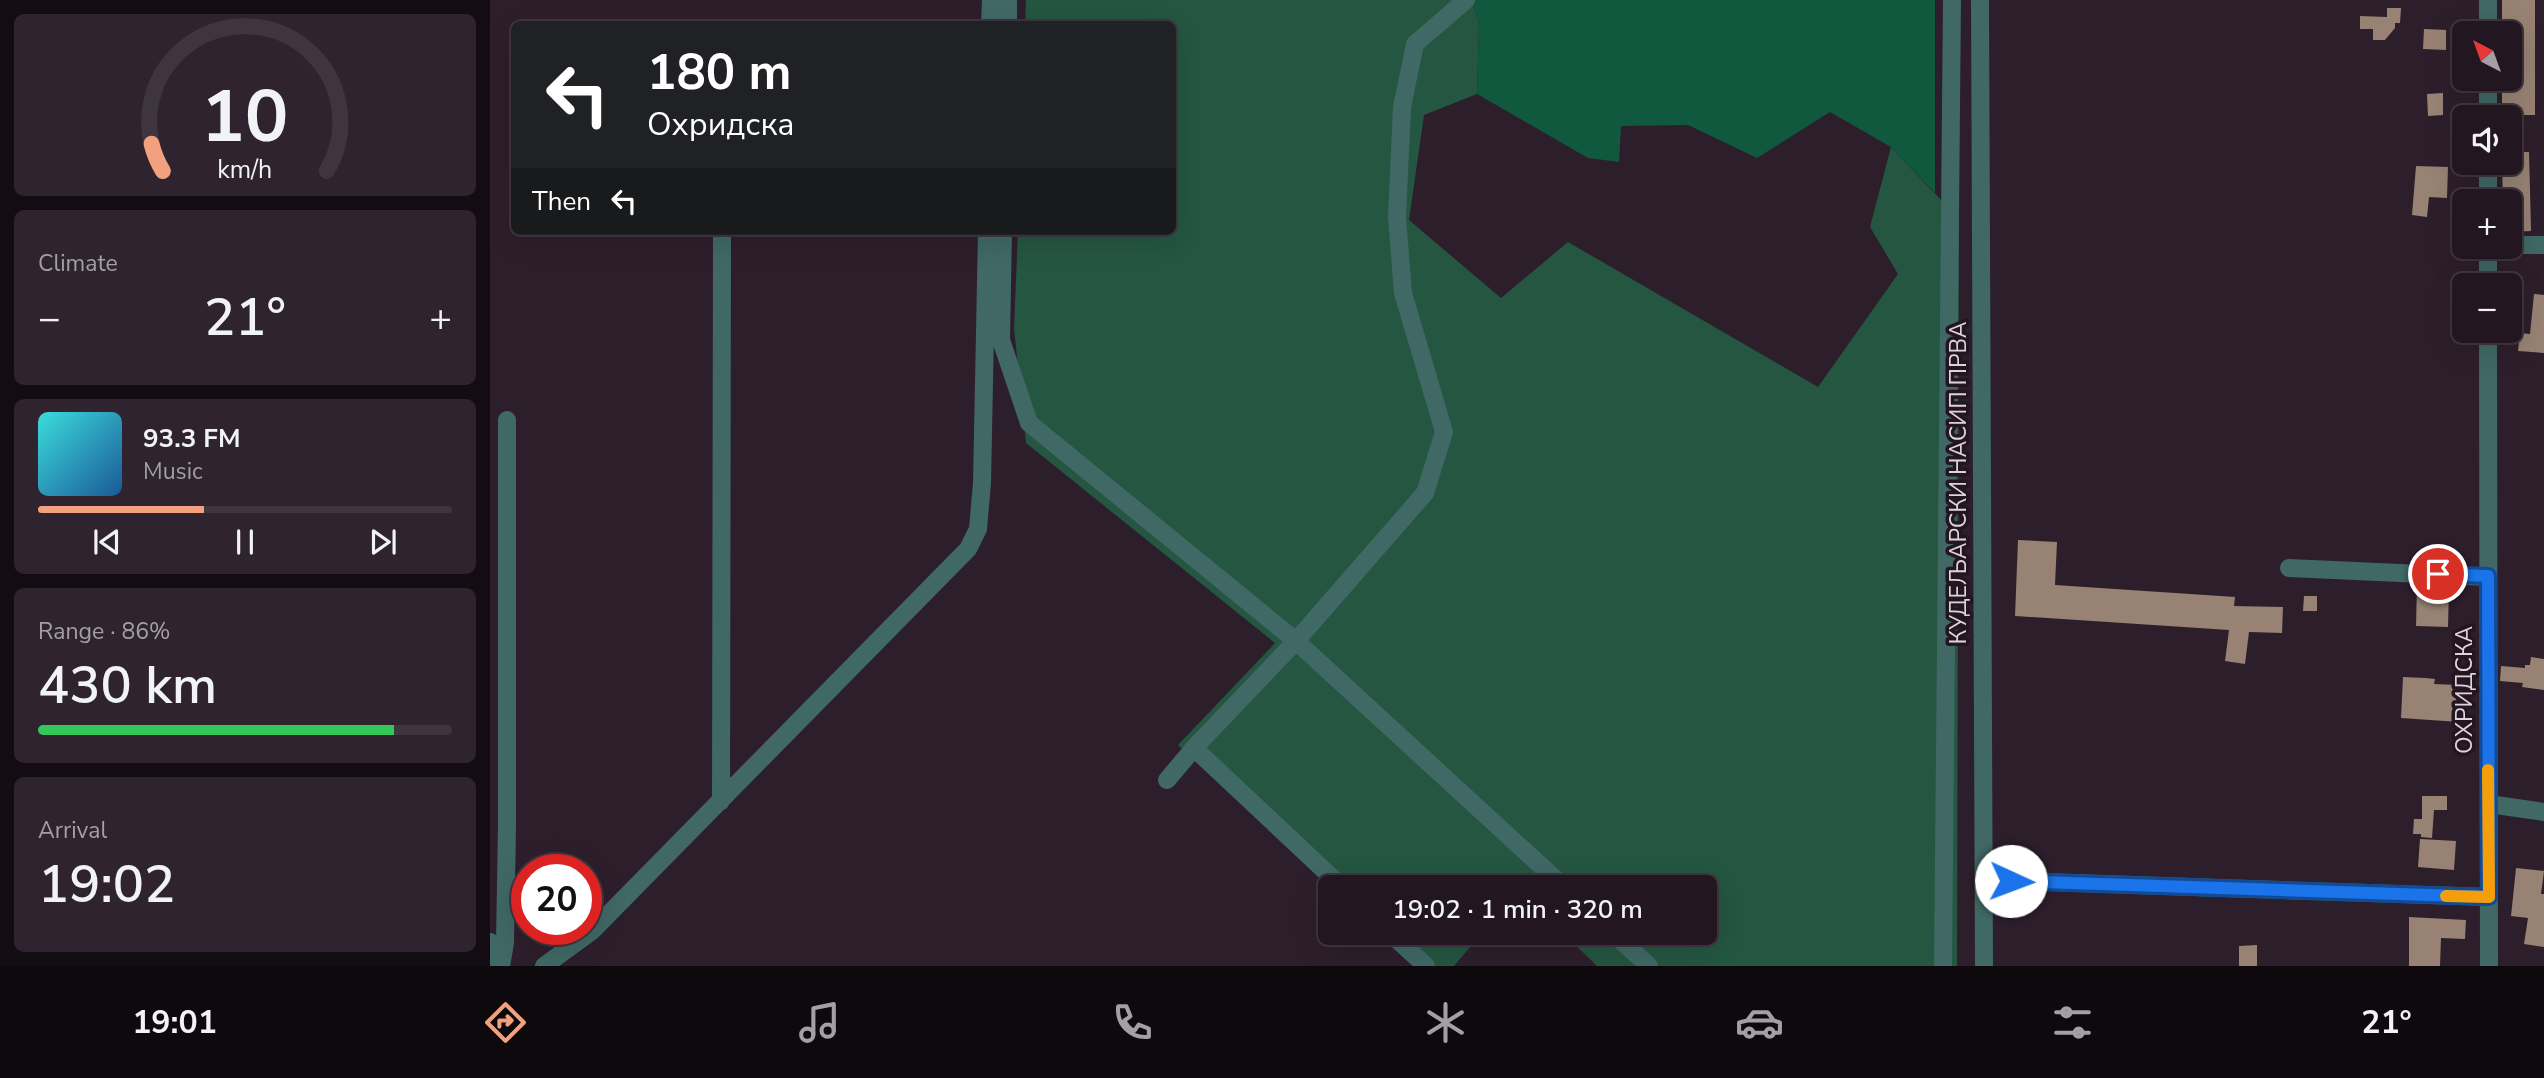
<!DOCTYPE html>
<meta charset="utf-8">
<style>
body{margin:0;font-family:"Nunito Sans",sans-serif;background:#2e232e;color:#f1f3f6;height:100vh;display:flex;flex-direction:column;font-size:26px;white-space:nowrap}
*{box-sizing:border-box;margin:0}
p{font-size:23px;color:#a29fa5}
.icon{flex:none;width:38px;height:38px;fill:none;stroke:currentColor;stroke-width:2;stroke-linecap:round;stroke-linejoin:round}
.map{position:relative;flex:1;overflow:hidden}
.panel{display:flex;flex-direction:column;gap:14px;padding:14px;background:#130c12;width:490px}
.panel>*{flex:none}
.guide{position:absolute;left:21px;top:21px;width:665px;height:214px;border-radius:10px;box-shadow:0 7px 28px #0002,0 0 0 2px #3f353f;background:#202124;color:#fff;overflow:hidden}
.needle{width:46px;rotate:319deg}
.tools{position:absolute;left:1962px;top:21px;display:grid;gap:14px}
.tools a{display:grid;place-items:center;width:70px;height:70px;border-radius:10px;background:#221621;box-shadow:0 7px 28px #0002,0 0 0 2px #3f353f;font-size:35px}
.speed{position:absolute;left:21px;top:854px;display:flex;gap:14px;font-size:35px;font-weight:700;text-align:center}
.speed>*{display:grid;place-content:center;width:91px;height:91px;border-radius:50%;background:#221621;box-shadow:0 7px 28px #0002,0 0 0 2px #3f353f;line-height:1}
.speed .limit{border:10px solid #d22;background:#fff;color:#111}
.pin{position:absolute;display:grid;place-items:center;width:60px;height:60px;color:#fff;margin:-30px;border:4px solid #fff;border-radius:50%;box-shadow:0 2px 7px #0007}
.me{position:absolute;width:77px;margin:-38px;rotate:92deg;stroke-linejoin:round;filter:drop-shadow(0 0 5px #0008)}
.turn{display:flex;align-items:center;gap:24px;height:147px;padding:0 21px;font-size:32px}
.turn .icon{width:91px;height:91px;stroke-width:2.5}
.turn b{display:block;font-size:49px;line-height:60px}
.then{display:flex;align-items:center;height:66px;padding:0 21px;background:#0003;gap:14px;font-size:26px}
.big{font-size:52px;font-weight:600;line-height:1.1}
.panel .widget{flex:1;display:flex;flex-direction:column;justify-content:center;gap:10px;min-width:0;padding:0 24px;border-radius:10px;background:#2e232e}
.panel .dial{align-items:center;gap:0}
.dial svg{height:182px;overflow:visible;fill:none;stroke:#3f353f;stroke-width:7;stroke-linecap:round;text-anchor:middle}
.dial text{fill:#f1f3f6;stroke:none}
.song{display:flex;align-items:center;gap:21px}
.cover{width:84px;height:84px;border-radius:10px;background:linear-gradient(135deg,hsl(180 70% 55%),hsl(210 70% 35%))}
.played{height:7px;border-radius:4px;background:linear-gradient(90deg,#f1a17d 40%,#3f353f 40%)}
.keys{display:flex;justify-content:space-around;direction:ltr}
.heat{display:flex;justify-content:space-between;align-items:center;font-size:38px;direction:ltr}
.charge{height:10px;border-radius:5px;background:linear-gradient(90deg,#34c759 86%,#3f353f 0)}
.trip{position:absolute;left:828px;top:875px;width:399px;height:70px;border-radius:10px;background:#221621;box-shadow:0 7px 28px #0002,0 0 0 2px #3f353f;font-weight:600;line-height:70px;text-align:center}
.dock{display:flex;height:112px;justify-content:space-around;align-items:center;background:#0e090d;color:#a29fa5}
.dock .icon{width:49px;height:49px}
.dock .on{color:#f1a17d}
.dock b{font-size:32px;color:#f1f3f6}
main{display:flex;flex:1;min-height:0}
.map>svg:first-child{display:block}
.green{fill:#245641}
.forest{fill:#10593f}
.building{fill:#978273}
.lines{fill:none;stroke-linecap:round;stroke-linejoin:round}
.minor{stroke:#406865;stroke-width:18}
.route-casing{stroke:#114b97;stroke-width:18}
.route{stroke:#1a73e8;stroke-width:12}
.slow{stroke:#f59e0b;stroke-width:12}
.labels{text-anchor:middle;stroke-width:7;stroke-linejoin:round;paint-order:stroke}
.street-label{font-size:23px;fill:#ddd3dc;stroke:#231522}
</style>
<main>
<section class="panel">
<div class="widget dial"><svg viewBox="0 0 100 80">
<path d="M14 69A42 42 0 1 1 86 69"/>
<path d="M14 69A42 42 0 0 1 9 57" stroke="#f1a17d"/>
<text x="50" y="56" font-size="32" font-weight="700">10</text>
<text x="50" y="72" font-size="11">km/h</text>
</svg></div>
<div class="widget"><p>Climate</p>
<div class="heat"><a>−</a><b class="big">21°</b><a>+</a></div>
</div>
<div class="widget">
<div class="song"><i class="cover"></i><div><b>93.3 FM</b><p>Music</p></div></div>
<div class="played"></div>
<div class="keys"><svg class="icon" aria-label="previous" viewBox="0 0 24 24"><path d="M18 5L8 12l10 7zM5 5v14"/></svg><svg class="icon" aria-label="pause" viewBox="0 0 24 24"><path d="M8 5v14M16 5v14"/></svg><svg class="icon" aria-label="next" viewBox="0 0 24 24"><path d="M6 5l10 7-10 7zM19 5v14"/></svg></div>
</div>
<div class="widget"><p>Range · 86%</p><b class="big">430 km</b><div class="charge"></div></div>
<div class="widget"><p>Arrival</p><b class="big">19:02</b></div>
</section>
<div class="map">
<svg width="2054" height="966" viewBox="0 0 2054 966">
<rect width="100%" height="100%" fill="#2d1e2c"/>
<g class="green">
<path d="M536,0H982L989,25L987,94L934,115L919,220L1011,298L1078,242L1328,387L1408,274L1380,227L1401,147L1469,219L1467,966H1107L1073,933H1214V887H841L688,745L785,643L536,443L524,328L528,231H682V24H535Z"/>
<path d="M891,933H992L964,966H927Z"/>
</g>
<path class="forest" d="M982,0H1445V193L1401,147L1340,112L1267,158L1198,125L1131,126L1129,162L1098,158L987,94L989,25Z"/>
<g class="building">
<path d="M2012,0H2045V115H2012V79H2020V33H2012Z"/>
<path d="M1897,8H1911L1910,23H1905V28L1895,40H1883V29H1870V16L1897,17Z"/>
<path d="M1934,29L1956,30V50L1933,49Z"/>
<path d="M1953,93V115L1938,116L1937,94Z"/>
<path d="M2020,152H2039L2041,231L2020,232V201H2013L2012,163H2020Z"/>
<path d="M1926,166L1958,167L1957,198L1939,197L1937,217L1922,215Z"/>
<path d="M2044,294L2054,295V353L2028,351L2030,333L2040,334Z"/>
<path d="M1528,540L1567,542L1565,585L1745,597L1744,606L1793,607L1792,633L1759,632L1755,664L1735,661L1739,630L1525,616Z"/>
<path d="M1927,585L1959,587L1958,627L1926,626Z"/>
<path d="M1814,596H1827V611H1813Z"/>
<path d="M2041,657L2054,659V690L2032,687L2033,683L2010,681L2011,666L2035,668V665H2040Z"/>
<path d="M1913,677L1936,678L1945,679L1944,684L1967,685L1966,703L1970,704L1969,722L1911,718Z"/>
<path d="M1932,796H1957V810H1944L1942,838L1931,837V834H1923L1924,819H1932Z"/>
<path d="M1930,839L1966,841L1964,870L1928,867Z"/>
<path d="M2026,868L2054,871L2051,894H2054V947L2034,944L2038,918L2021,916Z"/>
<path d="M1919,917L1976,920L1975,939L1951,938L1950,966H1919Z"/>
<path d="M1767,945V966H1749V946Z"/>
</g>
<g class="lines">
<g class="minor">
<path d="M1490,0L1494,966"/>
<path d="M1998,0V33"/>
<path d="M500,24L501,0"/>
<path d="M518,24V0"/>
<path d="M1998,79V117"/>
<path d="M1998,163V201"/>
<path d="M513,231L511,340L539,423L806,641L1074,887"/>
<path d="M2020,245H2054"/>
<path d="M1998,247V285"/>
<path d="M1998,331L1999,966"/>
<path d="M1799,568L1998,577"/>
<path d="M704,748L852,887"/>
<path d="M677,780L704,748L806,641L935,493L954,432L913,293L907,217L912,107L925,44L976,0"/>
<path d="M231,801L232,231"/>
<path d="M1999,804L2054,812"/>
<path d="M1494,880L1999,897"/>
<path d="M900,933L936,966"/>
<path d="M1123,933L1159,966"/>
<path d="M0,942L7,966"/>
<path d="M11,966L15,943L17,825V420"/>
<path d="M54,966L102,931L478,549L488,529L492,483L497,231"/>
<path d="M1453,966L1462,0"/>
</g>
</g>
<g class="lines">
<defs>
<path id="route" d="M1521,881L1999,897L1998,576L1948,574"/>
</defs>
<use href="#route" class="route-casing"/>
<use href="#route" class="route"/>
<path class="slow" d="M1956,896L1999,897L1998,770"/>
</g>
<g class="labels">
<g class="street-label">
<text transform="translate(1468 483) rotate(-90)" y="8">КУДЕЉАРСКИ НАСИП ПРВА</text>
<text transform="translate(1974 690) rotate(-90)" y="8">ОХРИДСКА</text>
</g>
</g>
</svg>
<div class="tools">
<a><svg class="needle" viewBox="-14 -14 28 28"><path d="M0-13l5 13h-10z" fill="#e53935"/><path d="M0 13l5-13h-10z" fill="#a29fa5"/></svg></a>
<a><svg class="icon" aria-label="sound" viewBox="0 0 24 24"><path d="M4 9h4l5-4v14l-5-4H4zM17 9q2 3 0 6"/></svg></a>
<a>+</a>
<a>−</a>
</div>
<div class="speed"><div class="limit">20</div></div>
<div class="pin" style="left:1948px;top:574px;background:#d93025"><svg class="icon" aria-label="arrive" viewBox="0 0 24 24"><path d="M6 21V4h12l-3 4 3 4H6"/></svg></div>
<svg class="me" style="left:1521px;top:881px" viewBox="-20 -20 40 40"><circle r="19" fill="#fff"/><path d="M0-13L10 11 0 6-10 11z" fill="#1a73e8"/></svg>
<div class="trip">19:02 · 1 min · 320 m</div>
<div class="guide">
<div class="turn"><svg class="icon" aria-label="left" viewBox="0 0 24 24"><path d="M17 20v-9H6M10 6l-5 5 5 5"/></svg><div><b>180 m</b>Охридска</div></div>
<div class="then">Then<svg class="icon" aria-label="left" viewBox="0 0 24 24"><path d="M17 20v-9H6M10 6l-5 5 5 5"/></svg></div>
</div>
</div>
</main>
<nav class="dock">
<b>19:01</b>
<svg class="icon on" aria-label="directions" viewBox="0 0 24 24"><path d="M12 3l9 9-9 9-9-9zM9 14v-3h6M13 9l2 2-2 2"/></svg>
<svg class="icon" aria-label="music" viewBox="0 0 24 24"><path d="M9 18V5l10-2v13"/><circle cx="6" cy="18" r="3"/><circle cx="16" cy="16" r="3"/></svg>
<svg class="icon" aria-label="phone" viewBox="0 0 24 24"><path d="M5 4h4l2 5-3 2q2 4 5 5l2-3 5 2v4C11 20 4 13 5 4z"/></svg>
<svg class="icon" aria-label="climate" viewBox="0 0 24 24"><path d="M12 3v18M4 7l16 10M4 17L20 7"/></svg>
<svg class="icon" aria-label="car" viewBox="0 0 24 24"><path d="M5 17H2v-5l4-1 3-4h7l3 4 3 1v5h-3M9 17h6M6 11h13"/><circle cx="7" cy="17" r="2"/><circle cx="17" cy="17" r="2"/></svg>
<svg class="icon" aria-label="filters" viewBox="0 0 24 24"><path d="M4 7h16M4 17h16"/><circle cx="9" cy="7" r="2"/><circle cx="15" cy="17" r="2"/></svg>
<b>21°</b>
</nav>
